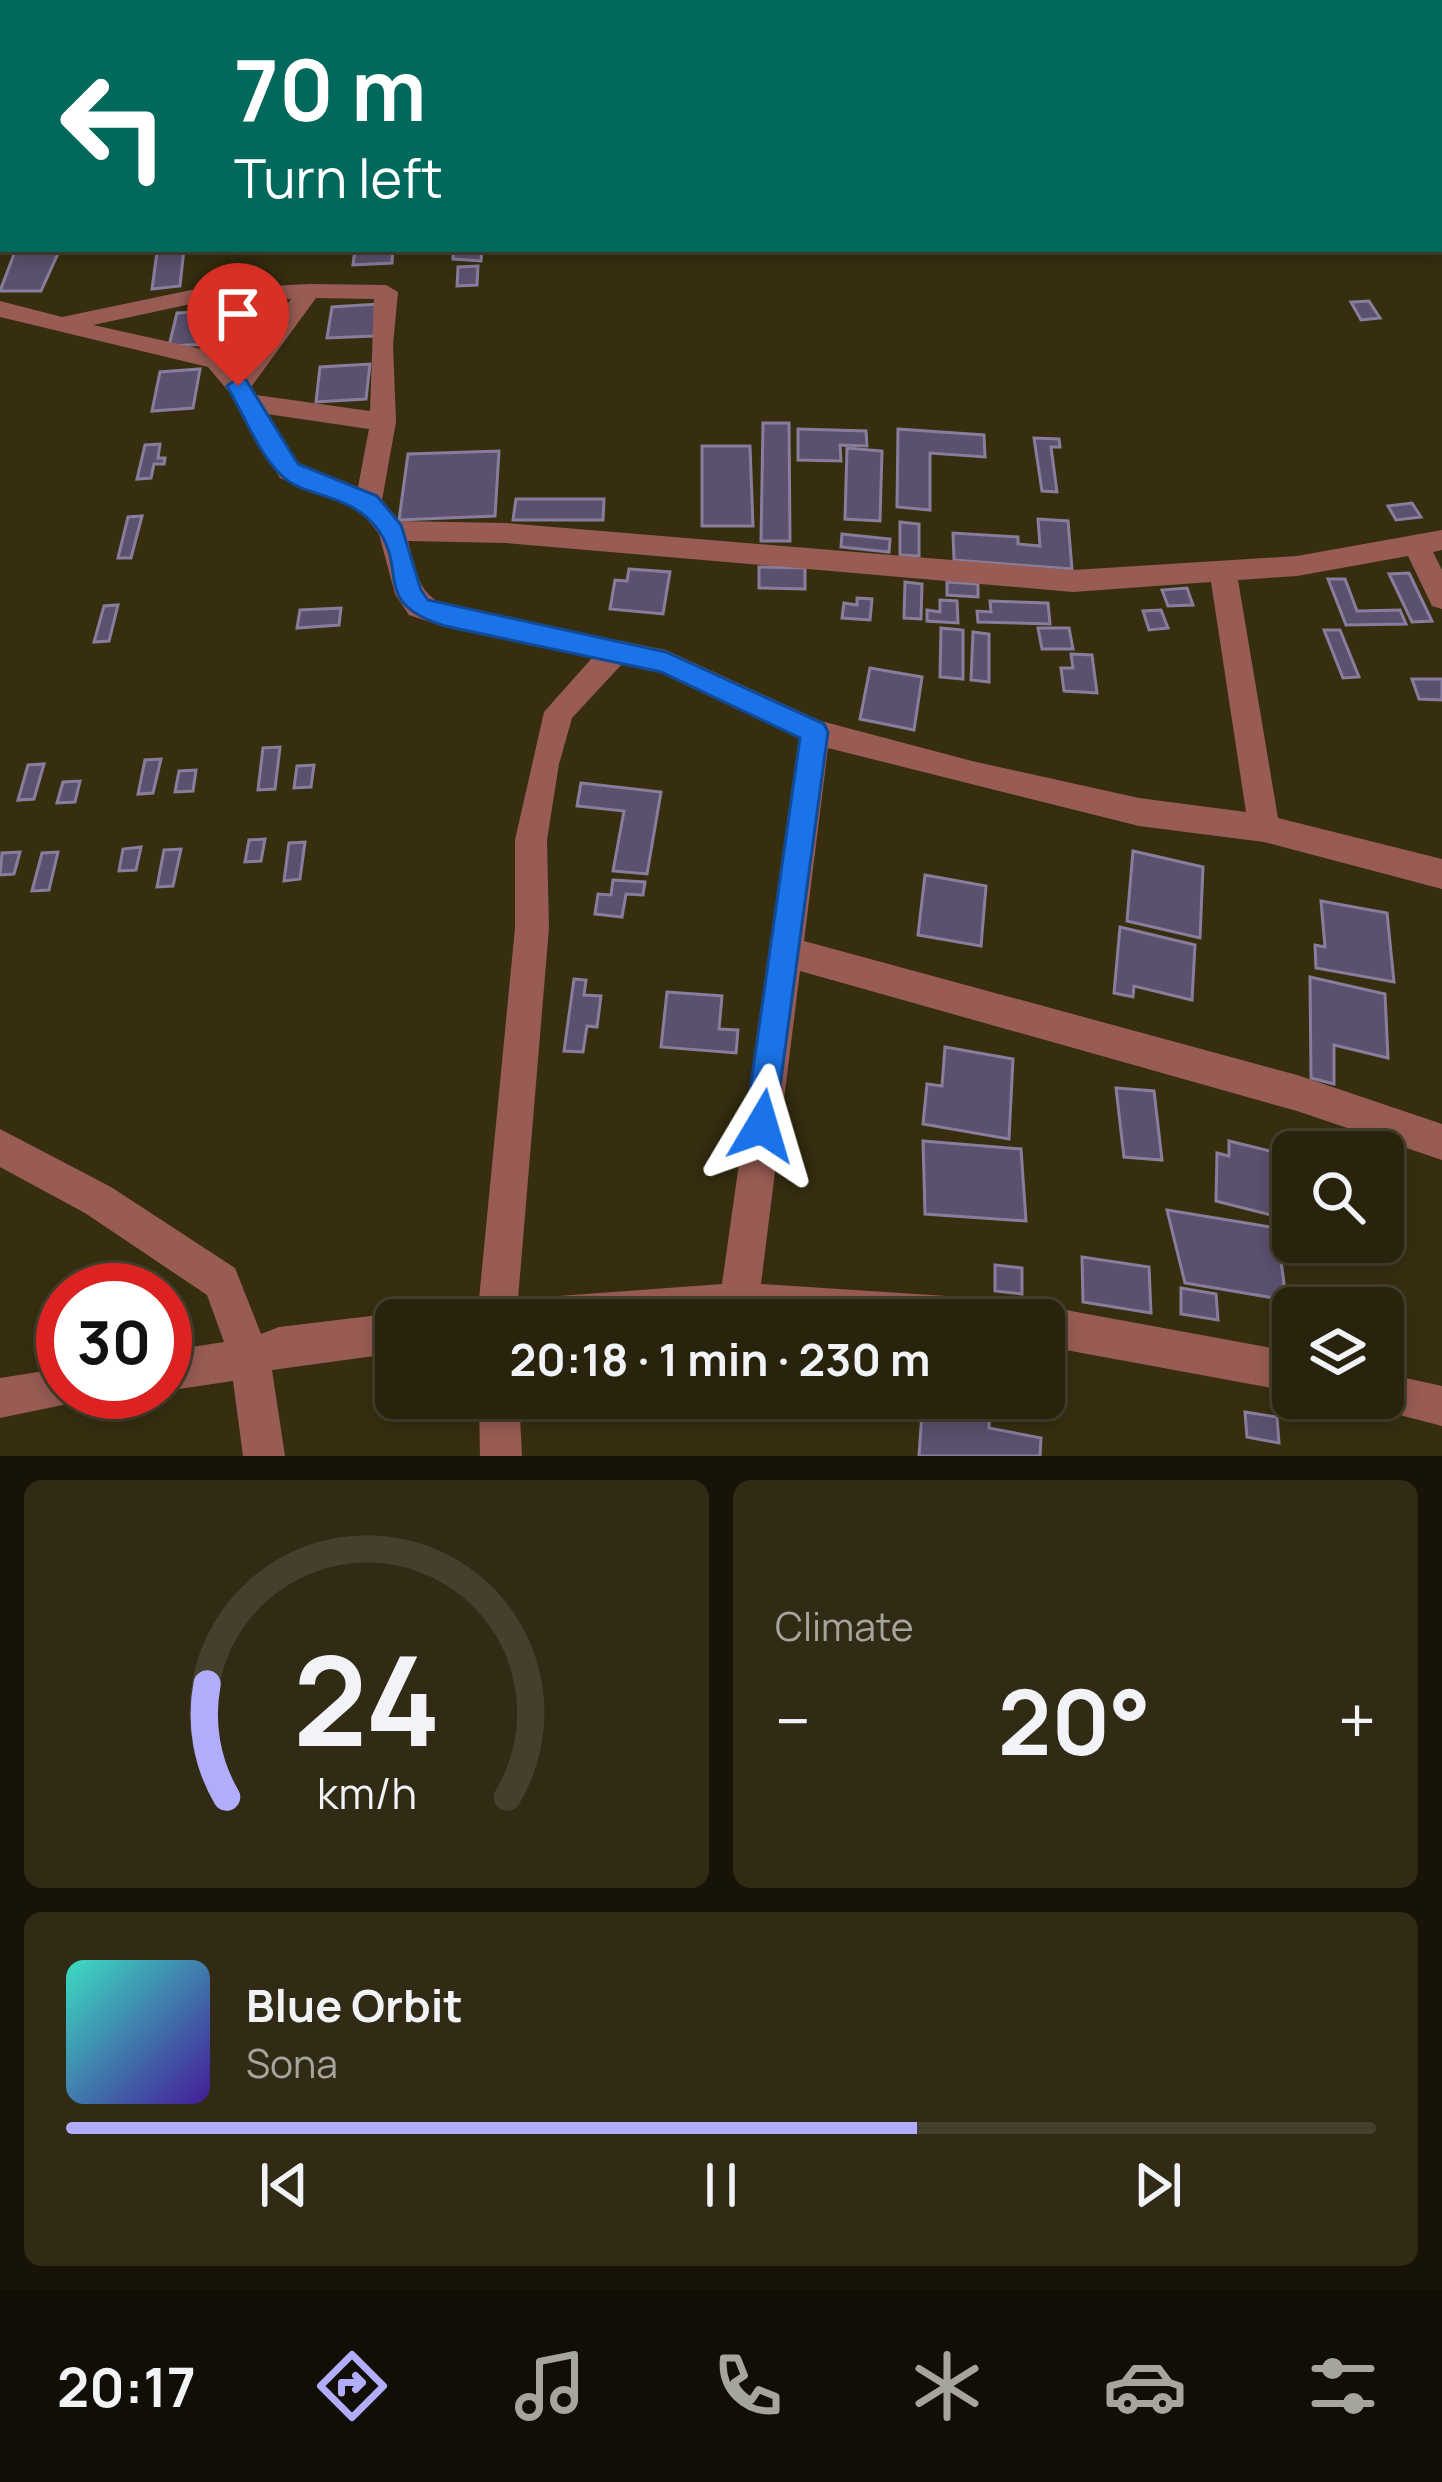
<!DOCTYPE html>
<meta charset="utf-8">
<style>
body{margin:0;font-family:Manrope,sans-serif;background:#312a15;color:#f1f3f6;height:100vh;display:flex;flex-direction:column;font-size:45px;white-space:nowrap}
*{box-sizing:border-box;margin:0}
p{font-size:39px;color:#a5a49d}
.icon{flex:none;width:66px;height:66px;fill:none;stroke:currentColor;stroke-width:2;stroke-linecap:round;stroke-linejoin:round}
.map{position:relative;height:1456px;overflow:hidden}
.drawer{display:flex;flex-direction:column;gap:24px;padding:24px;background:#171307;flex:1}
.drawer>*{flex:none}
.guide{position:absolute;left:0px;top:0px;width:1443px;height:252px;box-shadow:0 6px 18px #0003,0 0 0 3px #453f2d;background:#00695c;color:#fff;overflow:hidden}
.controls{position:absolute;left:1272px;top:1131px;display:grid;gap:24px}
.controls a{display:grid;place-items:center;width:132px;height:132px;border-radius:18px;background:#29220c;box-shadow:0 6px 18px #0003,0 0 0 3px #453f2d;font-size:60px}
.speed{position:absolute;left:36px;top:1263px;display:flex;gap:24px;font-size:60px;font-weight:700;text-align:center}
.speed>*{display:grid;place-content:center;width:156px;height:156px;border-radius:50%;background:#29220c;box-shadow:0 6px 18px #0003,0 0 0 3px #453f2d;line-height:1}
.speed .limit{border:18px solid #d22;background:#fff;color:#111}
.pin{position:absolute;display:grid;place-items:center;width:102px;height:102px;color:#fff;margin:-123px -51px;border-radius:50% 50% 50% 0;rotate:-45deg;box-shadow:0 0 12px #0007}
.pin .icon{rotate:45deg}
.me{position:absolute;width:132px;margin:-66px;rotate:7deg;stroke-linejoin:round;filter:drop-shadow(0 0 9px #0008)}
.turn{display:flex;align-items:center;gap:42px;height:252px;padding:0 36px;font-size:54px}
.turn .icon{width:156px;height:156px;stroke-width:2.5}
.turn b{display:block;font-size:84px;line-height:102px}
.big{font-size:90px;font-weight:700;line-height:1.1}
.drawer .widget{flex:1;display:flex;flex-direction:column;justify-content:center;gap:18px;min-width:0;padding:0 42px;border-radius:18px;background:#312a15}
.drawer .dial{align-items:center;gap:0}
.dial svg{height:312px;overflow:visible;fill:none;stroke:#453f2d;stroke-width:7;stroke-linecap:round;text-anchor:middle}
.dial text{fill:#f1f3f6;stroke:none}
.song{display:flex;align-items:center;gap:36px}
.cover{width:144px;height:144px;border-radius:18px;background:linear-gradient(135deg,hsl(170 70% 55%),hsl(260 70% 35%))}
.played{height:12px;border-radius:6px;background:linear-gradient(90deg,#b1adfa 65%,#453f2d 65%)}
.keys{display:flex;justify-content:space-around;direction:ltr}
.heat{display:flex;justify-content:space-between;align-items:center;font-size:66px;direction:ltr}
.drawer .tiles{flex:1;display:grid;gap:24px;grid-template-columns:1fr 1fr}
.widget:last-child{grid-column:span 2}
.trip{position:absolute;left:375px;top:1299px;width:690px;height:120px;border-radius:18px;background:#29220c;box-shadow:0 6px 18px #0003,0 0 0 3px #453f2d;font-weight:700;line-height:120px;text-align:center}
.tab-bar{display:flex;height:192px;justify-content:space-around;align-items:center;background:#100e05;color:#a5a49d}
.tab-bar .icon{width:84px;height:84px}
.tab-bar .active{color:#b1adfa}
.tab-bar b{font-size:54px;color:#f1f3f6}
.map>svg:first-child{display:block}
.building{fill:#5b506d;stroke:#887d9c;stroke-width:3}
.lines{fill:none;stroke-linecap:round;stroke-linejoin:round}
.minor{fill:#985c54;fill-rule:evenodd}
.route{fill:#1a73e8;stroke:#114b97;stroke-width:3}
</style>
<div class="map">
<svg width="1442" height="1456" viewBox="0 0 1442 1456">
<rect width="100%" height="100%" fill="#372e10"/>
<g class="building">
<path d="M16,249H60L41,291H0Z"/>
<path d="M184,249L180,286L152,289L157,252Z"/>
<path d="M355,249H393L392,263L353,265Z"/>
<path d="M453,249H482L481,261L453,259Z"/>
<path d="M478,266L477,285L457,286L458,267Z"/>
<path d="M1369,301L1380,318L1361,320L1351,302Z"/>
<path d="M378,304L374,336L327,338L332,307Z"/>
<path d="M217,311L210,344L169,346L177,313Z"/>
<path d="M370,364L366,399L316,402L320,367Z"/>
<path d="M200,369L193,408L152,411L160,372Z"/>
<path d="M763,423H789L790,541H761Z"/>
<path d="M798,429L866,431L867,446L840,445L841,461L798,460Z"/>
<path d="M898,429L984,435L985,457L930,453V510L897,507Z"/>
<path d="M1034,438L1059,439L1060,447H1051L1057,492L1042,491Z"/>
<path d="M160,444L158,458H165L164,464H154L151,478L137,479L145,445Z"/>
<path d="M702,446H750L753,526H702Z"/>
<path d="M847,448L882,451L880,521L845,519Z"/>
<path d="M499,451L495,516L399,520L408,454Z"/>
<path d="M516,499H604L603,520H513Z"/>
<path d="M1412,503L1421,517L1396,520L1388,506Z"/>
<path d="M142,516L131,558H118L128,517Z"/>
<path d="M1038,519L1068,521L1072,569L954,560L953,533L1018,537V544L1040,546Z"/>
<path d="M900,522L919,524V556L900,555Z"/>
<path d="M842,534L890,539L889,552L841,547Z"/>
<path d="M759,567L805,568V589L759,588Z"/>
<path d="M629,569L670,572L663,614L610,609L615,580L627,581Z"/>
<path d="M1409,573L1432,621L1412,622L1389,574Z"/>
<path d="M1328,579H1345L1357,611L1400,610L1406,624L1346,625Z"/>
<path d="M905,582L922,584L921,619L904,618Z"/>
<path d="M947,582L978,584V597L947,595Z"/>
<path d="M1187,588L1193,605L1168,606L1162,590Z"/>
<path d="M857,598L872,599L870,620L842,618L844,603L857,605Z"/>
<path d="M940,600L957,601L958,623L927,621V610L940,612Z"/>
<path d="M990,601L1048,603L1050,624L978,622L977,611L991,612Z"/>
<path d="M118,605L109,641L94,642L104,606Z"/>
<path d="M341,608L339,625L297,628L300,610Z"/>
<path d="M1161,610L1168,628L1149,630L1143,611Z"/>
<path d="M941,628L963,630V679L940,677Z"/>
<path d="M1038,628H1069L1073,649H1042Z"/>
<path d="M1324,630H1340L1359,677L1343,678Z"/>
<path d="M973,632L989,634V682L971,680Z"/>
<path d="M1071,654L1092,655L1097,693L1064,691L1061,668H1073Z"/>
<path d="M870,668L922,677L914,730L860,719Z"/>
<path d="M1412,679H1442V700L1419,699Z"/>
<path d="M280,747L275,789L258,790L263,748Z"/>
<path d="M161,759L153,793L138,794L145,760Z"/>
<path d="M44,764L34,799L18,800L28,765Z"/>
<path d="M314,765L311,787L294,788L297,766Z"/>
<path d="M196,770L193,791L175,792L179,771Z"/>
<path d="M80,781L75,802L57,803L63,782Z"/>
<path d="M581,783L661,792L647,874L613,871L624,811L577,806Z"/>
<path d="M265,839L261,861L245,862L249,840Z"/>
<path d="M305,842L300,879L284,881L289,843Z"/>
<path d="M141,847L136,870L119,871L123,849Z"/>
<path d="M181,849L173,886L157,887L164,850Z"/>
<path d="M1133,851L1203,867L1200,938L1127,921Z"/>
<path d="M20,852L14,874L0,875L2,853Z"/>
<path d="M58,852L49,890L32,891L42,853Z"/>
<path d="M925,875L986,886L981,946L918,935Z"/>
<path d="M613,880L645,882L643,895L626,894L622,917L595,914L598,894L611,895Z"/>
<path d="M1321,901L1387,913L1394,982L1316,968L1315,945L1325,947Z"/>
<path d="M1120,927L1195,945L1192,1000L1134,986L1133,997L1114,993Z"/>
<path d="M1310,977L1385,994L1388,1058L1334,1045V1084L1311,1078Z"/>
<path d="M574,979L586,980L584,995L601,996L597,1027L587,1026L583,1052L564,1051Z"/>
<path d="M667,992L722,996L719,1029L738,1030L736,1053L661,1047Z"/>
<path d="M945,1047L1013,1059L1009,1139L923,1124L927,1084L942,1086Z"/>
<path d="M1116,1088L1154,1091L1162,1160L1124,1157Z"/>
<path d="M923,1141L1021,1149L1026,1221L925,1214Z"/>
<path d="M1229,1141L1286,1155L1287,1219L1216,1201L1217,1153L1229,1156Z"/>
<path d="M1167,1210L1277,1228L1286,1300L1185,1283Z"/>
<path d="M1082,1257L1149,1267L1151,1313L1083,1302Z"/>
<path d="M995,1265L1022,1268V1294L995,1291Z"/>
<path d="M1181,1288L1216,1294L1218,1320L1181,1314Z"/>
<path d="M923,1398H990L989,1428L1041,1438L1040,1456H919Z"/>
<path d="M1245,1412L1277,1417L1279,1443L1247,1437Z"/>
</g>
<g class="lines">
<g class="minor">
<path d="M370,0H388L389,3H371Z"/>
<path d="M3,20V32L0,33V21Z"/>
<path d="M3,112V124L0,125V113Z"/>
<path d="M310,284L386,285L398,292L393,345L396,422L382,500L399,521L506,523L1073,570L1297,556L1442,530V550L1433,552L1442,570V609L1432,606L1408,556L1297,576L1238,580L1278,818L1442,859V889L1264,842L1139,826L828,748L804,941L1297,1075L1442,1124V1160L1297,1111L800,971L761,1284L1009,1300L1023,1306L1028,1318L1044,1306L1293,1352V1392L1044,1346V1320H477L515,928V840L544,712L592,658L445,627L409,615L395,594L379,534L359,509L280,478L229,392L208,367L0,317V301L62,317L191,290ZM316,298L374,299L370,411L256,395L251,387ZM291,299L237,370L224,354L93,325L191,304ZM267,414L369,429L358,487L298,464ZM408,541L506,543L1073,592L1211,582L1246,812L1139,798L972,761L821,721L666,650L446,605C417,595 416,569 408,541ZM622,664L661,673L799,738L722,1284L518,1299L549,928L547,840L559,764L572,718Z"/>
<path d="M0,1129L111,1187L235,1268L261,1334L279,1327L396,1313L410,1320H396V1353L272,1370L285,1456H243L233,1381L165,1391V1351L224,1342L207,1295L85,1213L0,1167Z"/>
<path d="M63,1368V1392H82L77,1402L0,1418V1378Z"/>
<path d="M1383,1373L1442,1386V1426L1369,1407L1365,1398H1383Z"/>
<path d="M479,1398H519L522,1456H480Z"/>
</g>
</g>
<path class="route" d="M238,378L246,380L298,464L377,496L401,525L421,590L428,600L666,652L824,724L828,732L773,1138L762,1143L750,1138L745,1126L800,738L661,672L445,626C369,602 410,571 376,527C347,491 304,499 280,474C258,452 243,413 227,386Z"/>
</svg>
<div class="controls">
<a><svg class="icon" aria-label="search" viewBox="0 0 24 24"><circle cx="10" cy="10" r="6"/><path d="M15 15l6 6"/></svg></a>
<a><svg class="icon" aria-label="layers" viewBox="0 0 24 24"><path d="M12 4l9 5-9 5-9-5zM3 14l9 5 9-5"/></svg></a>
</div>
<div class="speed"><div class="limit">30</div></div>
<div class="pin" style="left:238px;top:386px;background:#d93025"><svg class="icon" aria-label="arrive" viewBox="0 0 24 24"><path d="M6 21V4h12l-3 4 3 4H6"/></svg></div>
<svg class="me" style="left:762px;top:1126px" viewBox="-20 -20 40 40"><path d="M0-17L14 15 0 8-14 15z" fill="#1a73e8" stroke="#fff" stroke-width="4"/></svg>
<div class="trip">20:18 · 1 min · 230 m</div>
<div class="guide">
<div class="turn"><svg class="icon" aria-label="left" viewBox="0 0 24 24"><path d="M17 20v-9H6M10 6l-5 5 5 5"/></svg><div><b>70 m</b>Turn left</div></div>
</div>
</div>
<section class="drawer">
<div class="tiles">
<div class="widget dial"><svg viewBox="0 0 100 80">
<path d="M14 69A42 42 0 1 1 86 69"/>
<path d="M14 69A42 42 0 0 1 9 40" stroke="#b1adfa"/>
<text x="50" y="56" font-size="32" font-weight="700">24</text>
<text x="50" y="72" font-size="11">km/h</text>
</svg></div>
<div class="widget"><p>Climate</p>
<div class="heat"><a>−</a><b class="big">20°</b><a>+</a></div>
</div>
<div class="widget">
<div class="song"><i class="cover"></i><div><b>Blue Orbit</b><p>Sona</p></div></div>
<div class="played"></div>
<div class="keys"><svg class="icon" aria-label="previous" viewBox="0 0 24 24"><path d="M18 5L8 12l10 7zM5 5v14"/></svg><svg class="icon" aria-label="pause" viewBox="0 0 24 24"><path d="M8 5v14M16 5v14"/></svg><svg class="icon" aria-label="next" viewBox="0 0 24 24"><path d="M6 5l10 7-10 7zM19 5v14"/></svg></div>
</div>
</div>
</section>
<nav class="tab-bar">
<b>20:17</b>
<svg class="icon active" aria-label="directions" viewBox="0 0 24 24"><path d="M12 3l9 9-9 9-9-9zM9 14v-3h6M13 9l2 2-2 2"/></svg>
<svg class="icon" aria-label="music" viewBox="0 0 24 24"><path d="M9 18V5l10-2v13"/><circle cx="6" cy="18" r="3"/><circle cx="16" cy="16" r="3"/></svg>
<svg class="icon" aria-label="phone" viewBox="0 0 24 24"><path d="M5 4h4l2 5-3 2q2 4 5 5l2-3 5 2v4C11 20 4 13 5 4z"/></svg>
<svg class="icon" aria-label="climate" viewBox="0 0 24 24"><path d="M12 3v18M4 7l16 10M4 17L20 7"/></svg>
<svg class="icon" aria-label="car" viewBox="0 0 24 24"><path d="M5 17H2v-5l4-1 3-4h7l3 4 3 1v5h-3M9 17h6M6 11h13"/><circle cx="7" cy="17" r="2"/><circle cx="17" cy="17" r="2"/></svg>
<svg class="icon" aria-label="filters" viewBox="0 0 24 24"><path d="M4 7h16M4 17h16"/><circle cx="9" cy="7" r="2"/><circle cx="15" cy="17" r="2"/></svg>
</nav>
